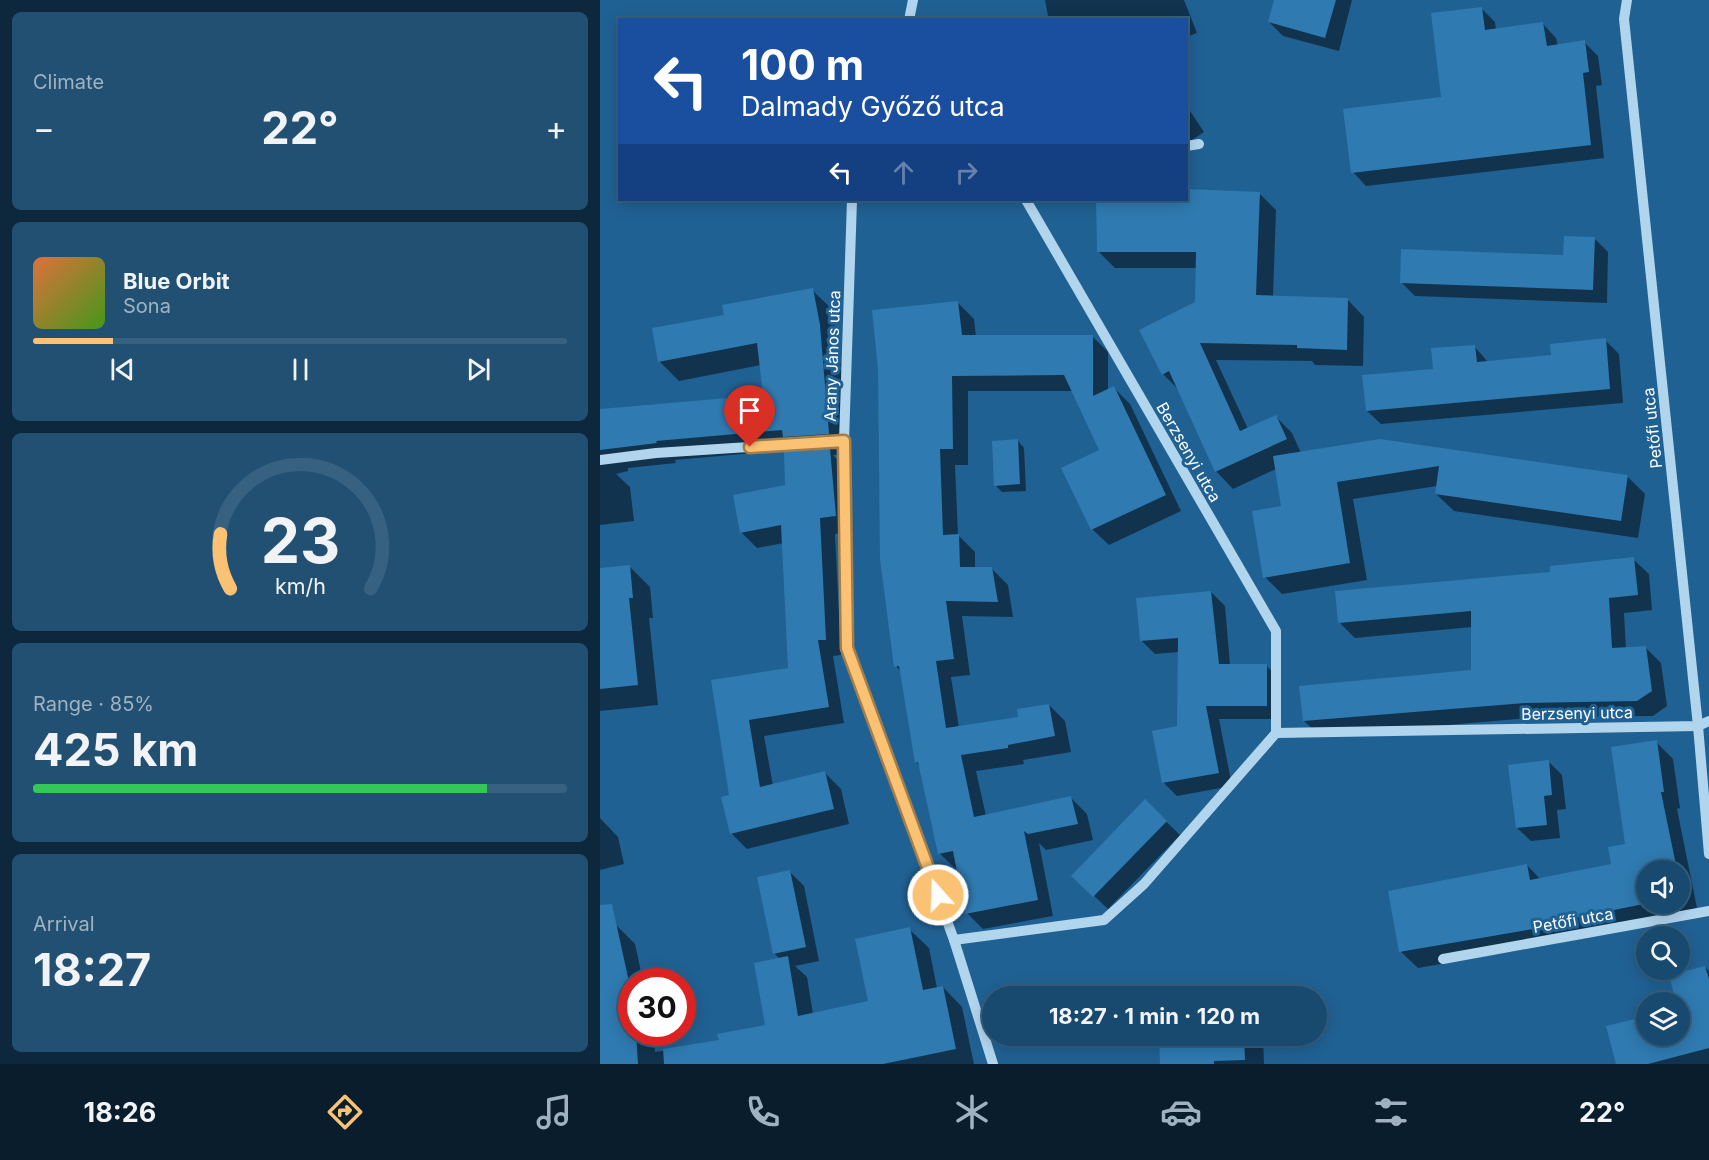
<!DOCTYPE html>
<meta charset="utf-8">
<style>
body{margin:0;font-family:Inter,sans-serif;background:#215073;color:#f1f3f6;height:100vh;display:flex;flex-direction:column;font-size:22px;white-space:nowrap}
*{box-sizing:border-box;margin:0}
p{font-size:20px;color:#9fb2c2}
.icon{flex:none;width:33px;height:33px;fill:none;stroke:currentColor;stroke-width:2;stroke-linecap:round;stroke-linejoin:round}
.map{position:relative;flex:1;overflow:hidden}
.sheet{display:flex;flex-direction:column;gap:12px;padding:12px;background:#0d283c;width:600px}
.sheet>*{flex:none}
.banner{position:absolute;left:18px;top:18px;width:570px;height:183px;border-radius:0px;box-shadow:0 3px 15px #0003,0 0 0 2px #366181;background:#1a4fa0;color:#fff;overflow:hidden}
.tools{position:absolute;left:1036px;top:860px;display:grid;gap:12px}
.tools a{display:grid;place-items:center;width:54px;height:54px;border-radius:50%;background:#18496e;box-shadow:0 3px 15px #0003,0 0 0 2px #366181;font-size:30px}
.speed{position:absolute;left:18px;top:968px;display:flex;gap:12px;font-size:30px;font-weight:700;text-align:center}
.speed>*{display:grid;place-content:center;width:78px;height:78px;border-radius:50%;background:#18496e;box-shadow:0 3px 15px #0003,0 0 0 2px #366181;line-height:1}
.speed .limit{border:9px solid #d22;background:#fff;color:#111}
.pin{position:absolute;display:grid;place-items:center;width:51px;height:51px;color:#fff;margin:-62px -26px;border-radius:50% 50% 50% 0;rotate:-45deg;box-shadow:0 0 6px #0007}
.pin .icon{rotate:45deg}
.me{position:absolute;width:66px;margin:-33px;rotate:340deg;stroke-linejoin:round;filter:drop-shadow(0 0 4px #0008)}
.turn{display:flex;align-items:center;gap:21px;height:126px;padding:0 24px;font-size:27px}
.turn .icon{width:78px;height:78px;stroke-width:2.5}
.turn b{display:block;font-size:42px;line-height:51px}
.lanes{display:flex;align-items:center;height:57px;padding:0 24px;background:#0003;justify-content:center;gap:30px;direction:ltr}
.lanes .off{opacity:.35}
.big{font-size:45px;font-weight:700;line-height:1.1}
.sheet .widget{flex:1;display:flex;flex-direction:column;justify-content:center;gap:9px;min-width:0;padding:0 21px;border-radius:9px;background:#215073}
.sheet .dial{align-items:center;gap:0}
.dial svg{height:156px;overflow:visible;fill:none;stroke:#366181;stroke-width:7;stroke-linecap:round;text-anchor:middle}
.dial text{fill:#f1f3f6;stroke:none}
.song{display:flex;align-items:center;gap:18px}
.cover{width:72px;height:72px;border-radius:9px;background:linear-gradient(135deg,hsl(20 70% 55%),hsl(100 70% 35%))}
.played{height:6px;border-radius:3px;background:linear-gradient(90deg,#fbc273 15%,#366181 15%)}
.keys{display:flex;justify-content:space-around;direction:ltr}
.heat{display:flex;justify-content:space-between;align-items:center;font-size:33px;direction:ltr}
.charge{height:9px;border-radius:4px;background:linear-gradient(90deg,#34c759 85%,#366181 0)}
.trip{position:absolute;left:382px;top:986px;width:345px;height:60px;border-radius:30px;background:#18496e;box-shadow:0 3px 15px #0003,0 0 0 2px #366181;font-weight:700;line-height:60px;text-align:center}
.tabs{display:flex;height:96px;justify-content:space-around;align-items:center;background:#0a1d2c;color:#9fb2c2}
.tabs .icon{width:42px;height:42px}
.tabs .selected{color:#fbc273}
.tabs b{font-size:27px;color:#f1f3f6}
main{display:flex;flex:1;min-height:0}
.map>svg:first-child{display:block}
.shadow{fill:#0007;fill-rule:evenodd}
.building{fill:#2f7ab1}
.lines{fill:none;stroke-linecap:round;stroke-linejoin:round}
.minor{stroke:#b2d5ee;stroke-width:10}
.route-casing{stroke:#a37e4b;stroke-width:15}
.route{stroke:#fbc273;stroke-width:10}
.labels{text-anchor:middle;stroke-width:6;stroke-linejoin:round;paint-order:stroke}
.street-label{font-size:16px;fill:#fff;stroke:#206193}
</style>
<main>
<section class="sheet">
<div class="widget"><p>Climate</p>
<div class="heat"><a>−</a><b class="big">22°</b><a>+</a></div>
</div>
<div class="widget">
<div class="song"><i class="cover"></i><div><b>Blue Orbit</b><p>Sona</p></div></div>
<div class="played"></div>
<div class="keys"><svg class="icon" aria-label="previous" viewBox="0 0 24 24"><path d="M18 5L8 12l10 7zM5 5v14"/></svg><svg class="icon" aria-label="pause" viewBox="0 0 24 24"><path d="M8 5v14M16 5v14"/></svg><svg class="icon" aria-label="next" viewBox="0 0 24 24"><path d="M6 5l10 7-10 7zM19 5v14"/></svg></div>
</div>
<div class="widget dial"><svg viewBox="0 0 100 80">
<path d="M14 69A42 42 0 1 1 86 69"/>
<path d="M14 69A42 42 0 0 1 9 41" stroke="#fbc273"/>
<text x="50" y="56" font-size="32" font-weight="700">23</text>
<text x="50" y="72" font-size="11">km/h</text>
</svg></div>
<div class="widget"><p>Range · 85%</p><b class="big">425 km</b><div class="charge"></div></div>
<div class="widget"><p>Arrival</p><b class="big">18:27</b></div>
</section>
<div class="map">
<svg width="1109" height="1064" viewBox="0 0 1109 1064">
<rect width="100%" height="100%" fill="#206193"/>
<g class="shadow">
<path d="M445,0H584L597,33L586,37V20H427L448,16Z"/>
<path d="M675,0H752L739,51L683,36L669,22Z"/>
<path d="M881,8L895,22L896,30L943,24L956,38L958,46L984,42L998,56L1002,85L996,86L1004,158L766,186L753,172L843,98Z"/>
<path d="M586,105L604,132L586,144Z"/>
<path d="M659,193L676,210L673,297L747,299L764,317L763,366L715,365L712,361L616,360L648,429L675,416L692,433L701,453L1027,476L1045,494L1038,538L854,511L836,494L837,486L753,499L767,580L682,594L665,577L682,507L676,469L633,489L616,471L578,389L563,374L596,303L597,268H515L498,251V200H586Z"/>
<path d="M994,238L1008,252L1007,303L815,296L801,282L965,257Z"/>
<path d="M212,290L232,309L239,346L248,454L233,455L245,467L251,531L235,534L241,655L233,656L244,723L164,736L173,786L225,773L241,789L249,824L147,849L132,834L131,796L112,681L189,669L184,543L157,548L141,532L187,487L200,453L197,449L75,460L76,463L28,468V471L16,474L30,487L34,521L0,525V410L164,396L161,365L79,381L59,361L125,316Z"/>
<path d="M358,303L374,319L376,337L492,336L508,352V390L514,388L530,404L581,511L509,545L492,529L501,450L473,391H368V465H355L358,535L375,552V569H392L408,585L413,617L362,616L370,675L351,677L359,728L420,718L449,705L465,721L471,752L423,760L424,764L376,771L386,816L471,798L487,814L493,840L446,850L439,843L453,916L383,929L367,913L358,869H356L339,853L320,766L316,762L301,672L296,666Z"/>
<path d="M1005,340L1019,354L1023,403L781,424L767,411L874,346L888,362L953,356Z"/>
<path d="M418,441L424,448L426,491L402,492L395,485Z"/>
<path d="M1033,559L1049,574L1052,610L1024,613L1026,649L1046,648L1061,663L1067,706L1053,716L942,717L720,736L704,721L872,672V627L755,638L740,623L952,573Z"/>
<path d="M29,566L50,587L53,618H49L58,705L0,711V570Z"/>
<path d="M611,592L625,606L630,665L667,666L680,680V719H619L632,786L577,796L563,782L579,728V652L555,654L541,640Z"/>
<path d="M1056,742L1073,759L1080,808L1077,809L1098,913L955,944L818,968L801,952L927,865L941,880L1013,866L1026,845ZM1047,870H1080V903H1047Z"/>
<path d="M948,761L962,775L966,809L957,810L960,838L931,841L917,828Z"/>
<path d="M545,801L580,835L508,909L473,876Z"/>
<path d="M0,818L18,837L24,864L0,870Z"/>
<path d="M190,872L204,886L219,961L195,966L207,977L213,1014L270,1002L309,929L329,948L337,988L343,987L362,1007L374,1064H0V1008L32,1032H54L55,1052L120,1042L166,1026L180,959L174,953Z"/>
<path d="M15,924L35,944L43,981H32V990L0,997V928Z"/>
<path d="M1105,967L1109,971V1064H1018L1047,1017V1035H1080V1002H1078Z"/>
<path d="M560,1035H660L663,1037L664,1064H562Z"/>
</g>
<g class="building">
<path d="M674,0H736L725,38L668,22Z"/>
<path d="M882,7L885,30L943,22L947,46L985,40L989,72L983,73L991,145L751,173L743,109L841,97L831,13Z"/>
<path d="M586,189L660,192L656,295L748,298L747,350L697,348V345L600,343L640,431L676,415L687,439L615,472L569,371L562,375L539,330L595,302L596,252H497L496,200H586Z"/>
<path d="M964,236L995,237L993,290L800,283L801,249L963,255Z"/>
<path d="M213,288L220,325L229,434L183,437L182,430L56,441L57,443L0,450V409L163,395L157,343L58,362L52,328L124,315L122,305Z"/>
<path d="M358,301L362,335H493V396L514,386L566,495L491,530L461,468L499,450L464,375L352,376L353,449H340L343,535L359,534L360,567H392L398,602L346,601L354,659L336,661L346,728L418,717L417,709L449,704L455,736L408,745V748L361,755L374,817L471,796L478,824L428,834L424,831L438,900L365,914L353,851L338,854L318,762L315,763L299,666L294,667L280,559L278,369L272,310Z"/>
<path d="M1006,338L1010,389L766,411L762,375L833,369L831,348L875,345L877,362L951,355L950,344Z"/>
<path d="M418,439L420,484L394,486L392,441Z"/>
<path d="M780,439L1028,475L1021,521L835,494L839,466L737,482L750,563L663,578L652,511L681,506L673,456Z"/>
<path d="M230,449L236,516L220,518L226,640H218L229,707L149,720L160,787L225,771L234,809L130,834L121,797L129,795L111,680L188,668L181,525L140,533L133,495L185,485L184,452Z"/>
<path d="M1034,557L1038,595L1009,598L1012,648L1046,646L1052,691L1037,701L925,703L703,721L699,686L871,670V611L738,623L735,591L950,572V566Z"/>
<path d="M30,565L33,598H29L38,685L0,689V568Z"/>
<path d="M611,591L619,664H667V706H606L619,773L562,783L552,731L577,726L578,638L540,641L536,598Z"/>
<path d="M1057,740L1064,792H1061L1077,870H1047V903H1049L938,925L939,928L799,952L788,891L927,864L930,880L1011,864L1008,847L1025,844L1011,747Z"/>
<path d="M949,760L952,795L944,796L947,825L916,828L908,765Z"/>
<path d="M545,799L567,821L493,897L471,876Z"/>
<path d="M190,870L206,947L173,954L157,877Z"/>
<path d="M12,904L29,982H32V1032H36L38,1064H0V905Z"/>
<path d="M310,927L323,990L343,986L356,1049L283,1064H64L63,1049L119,1040L117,1034L165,1025L154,963L188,956L198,1016L268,1001L255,939Z"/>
<path d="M1105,966L1109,979V1048L1048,1064H1016L1006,1026L1047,1016V1035H1080V1002H1076L1069,975Z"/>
<path d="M559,1035H644L645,1060L614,1061V1064H560Z"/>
</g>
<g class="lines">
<g class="minor">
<path d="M1027,0L1024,19L1098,726L1109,854"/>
<path d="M309,20L313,0"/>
<path d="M586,146L599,144"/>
<path d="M252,200L244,441L247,648L354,940L393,1064"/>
<path d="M0,460L56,453L244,441"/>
<path d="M676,733L1098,726L1109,721"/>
<path d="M354,940L504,920L544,884L676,733V631L426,200"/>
<path d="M843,959L1109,911"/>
</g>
</g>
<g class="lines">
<defs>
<path id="route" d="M150,447L244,441L247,648L338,895"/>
</defs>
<use href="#route" class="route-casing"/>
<use href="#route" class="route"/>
</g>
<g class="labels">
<g class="street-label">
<text transform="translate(232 356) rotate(-88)" y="6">Arany János utca</text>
<text transform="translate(1052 428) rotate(-96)" y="6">Petőfi utca</text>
<text transform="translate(589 452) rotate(60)" y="6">Berzsenyi utca</text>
<text transform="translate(977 713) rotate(-1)" y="6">Berzsenyi utca</text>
<text transform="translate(973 920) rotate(-10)" y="6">Petőfi utca</text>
</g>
</g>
</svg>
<div class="tools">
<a><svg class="icon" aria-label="sound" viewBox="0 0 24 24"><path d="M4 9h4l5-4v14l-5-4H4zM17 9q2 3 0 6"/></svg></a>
<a><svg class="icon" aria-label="search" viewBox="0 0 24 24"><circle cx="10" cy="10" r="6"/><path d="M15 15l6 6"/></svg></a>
<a><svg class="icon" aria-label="layers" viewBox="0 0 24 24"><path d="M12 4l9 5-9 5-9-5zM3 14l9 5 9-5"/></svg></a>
</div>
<div class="speed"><div class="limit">30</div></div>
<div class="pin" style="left:150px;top:447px;background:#d93025"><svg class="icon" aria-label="arrive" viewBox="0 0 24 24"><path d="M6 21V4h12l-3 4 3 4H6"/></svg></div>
<svg class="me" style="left:338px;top:895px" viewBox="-20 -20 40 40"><circle r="17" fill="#fbc273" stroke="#fff" stroke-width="3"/><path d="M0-11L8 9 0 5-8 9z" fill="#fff"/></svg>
<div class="trip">18:27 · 1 min · 120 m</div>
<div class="banner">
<div class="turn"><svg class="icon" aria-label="left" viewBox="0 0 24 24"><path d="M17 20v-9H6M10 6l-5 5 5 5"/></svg><div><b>100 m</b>Dalmady Győző utca</div></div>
<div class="lanes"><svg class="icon" aria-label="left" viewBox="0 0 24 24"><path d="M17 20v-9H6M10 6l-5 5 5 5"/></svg><svg class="icon off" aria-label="ahead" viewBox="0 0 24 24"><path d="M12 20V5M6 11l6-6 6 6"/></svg><svg class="icon off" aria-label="right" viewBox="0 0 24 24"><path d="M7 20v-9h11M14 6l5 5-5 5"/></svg></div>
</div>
</div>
</main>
<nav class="tabs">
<b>18:26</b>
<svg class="icon selected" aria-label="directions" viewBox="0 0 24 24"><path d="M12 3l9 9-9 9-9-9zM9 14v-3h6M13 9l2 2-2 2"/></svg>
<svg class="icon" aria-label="music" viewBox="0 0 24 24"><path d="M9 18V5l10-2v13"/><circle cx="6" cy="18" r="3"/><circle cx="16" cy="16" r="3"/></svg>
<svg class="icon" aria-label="phone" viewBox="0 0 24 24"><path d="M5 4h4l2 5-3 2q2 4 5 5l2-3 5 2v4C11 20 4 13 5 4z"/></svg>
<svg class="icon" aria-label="climate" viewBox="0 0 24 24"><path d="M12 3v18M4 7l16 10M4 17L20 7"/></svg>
<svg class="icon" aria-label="car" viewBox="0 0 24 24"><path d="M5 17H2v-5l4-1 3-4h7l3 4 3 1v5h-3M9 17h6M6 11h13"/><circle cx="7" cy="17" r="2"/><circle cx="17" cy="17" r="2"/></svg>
<svg class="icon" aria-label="filters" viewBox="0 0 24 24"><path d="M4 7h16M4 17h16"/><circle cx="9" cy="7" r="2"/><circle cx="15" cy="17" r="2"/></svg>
<b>22°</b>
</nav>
